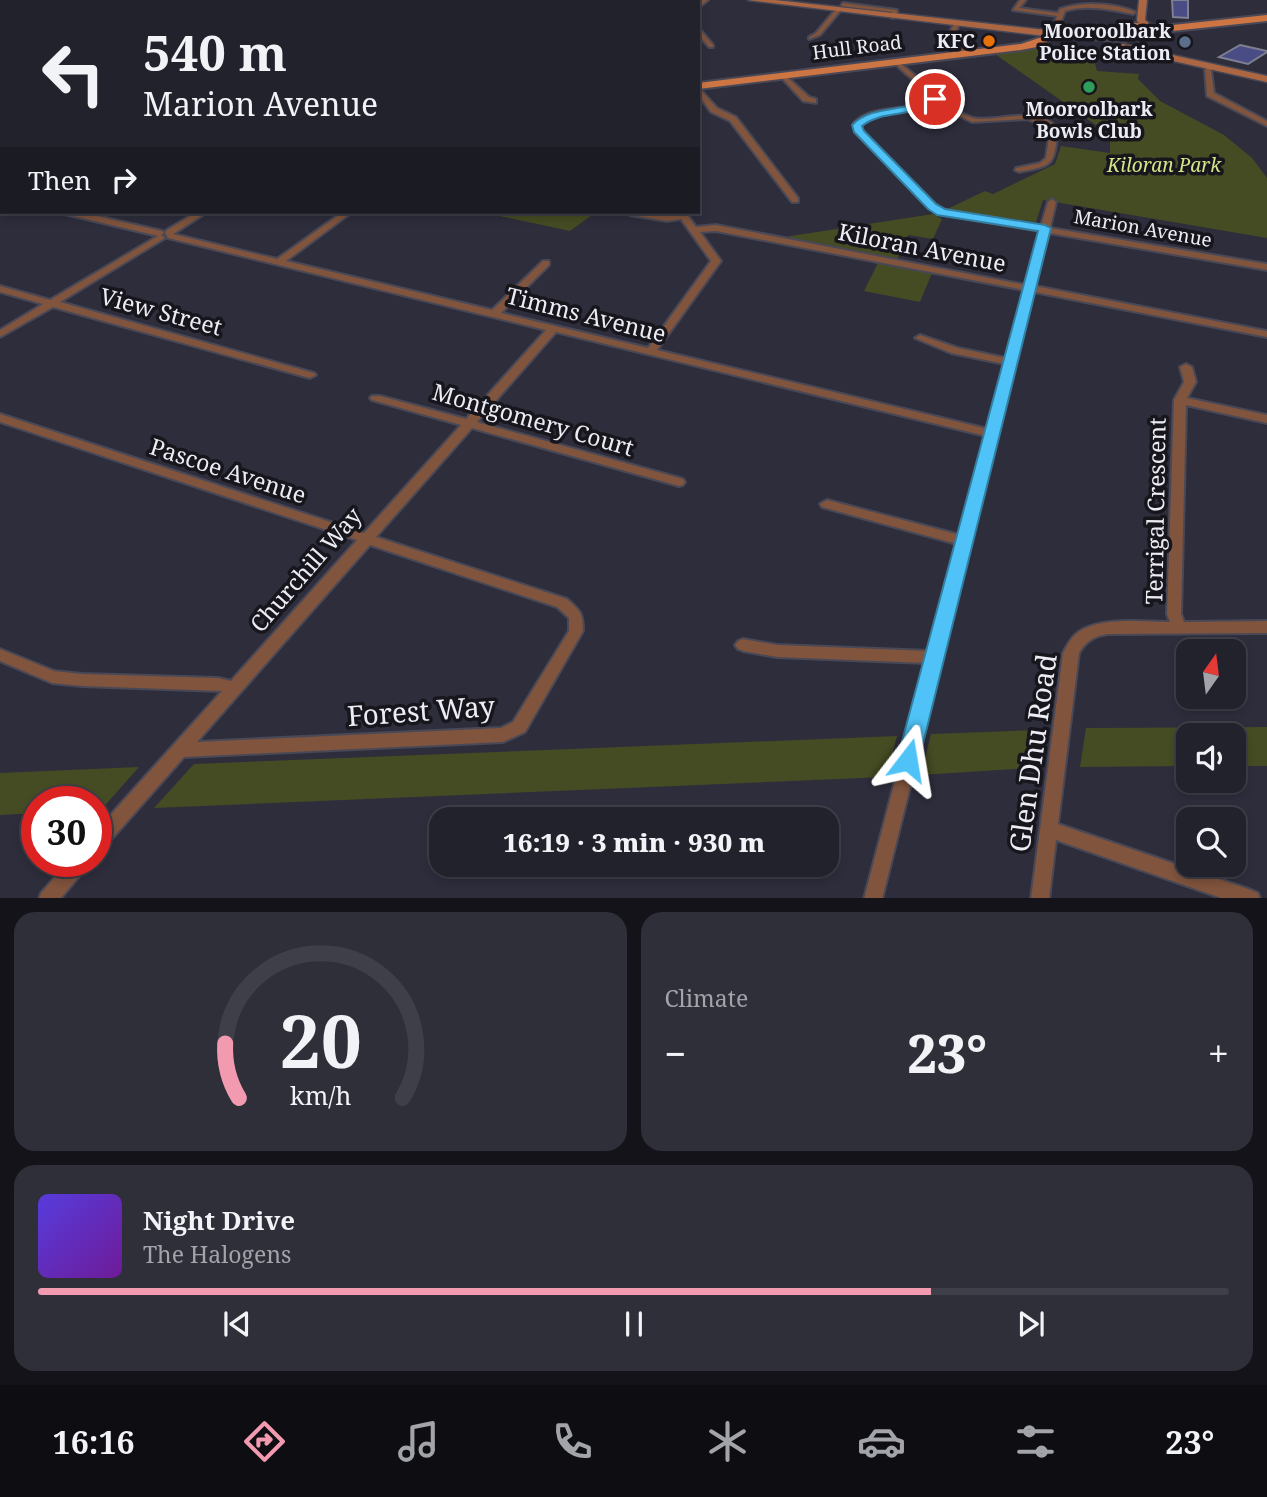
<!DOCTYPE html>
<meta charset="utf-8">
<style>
body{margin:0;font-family:"Noto Serif",serif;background:#2e2f39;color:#f1f3f6;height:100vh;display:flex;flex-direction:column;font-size:26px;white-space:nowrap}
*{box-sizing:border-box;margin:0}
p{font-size:23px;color:#a2a4aa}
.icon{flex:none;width:38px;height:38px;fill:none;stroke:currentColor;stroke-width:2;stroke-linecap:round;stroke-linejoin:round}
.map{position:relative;height:898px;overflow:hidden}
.sheet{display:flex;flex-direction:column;gap:14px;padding:14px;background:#131319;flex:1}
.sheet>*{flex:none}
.guide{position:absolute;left:0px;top:0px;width:700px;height:214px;box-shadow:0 4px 10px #0003,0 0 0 2px #3f3f49;background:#22222d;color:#f1f3f6;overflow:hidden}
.needle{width:46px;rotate:14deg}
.controls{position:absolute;left:1176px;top:639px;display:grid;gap:14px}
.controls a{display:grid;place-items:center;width:70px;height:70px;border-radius:14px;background:#22222d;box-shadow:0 4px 10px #0003,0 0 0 2px #3f3f49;font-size:35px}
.speed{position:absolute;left:21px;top:786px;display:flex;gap:14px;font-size:35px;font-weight:700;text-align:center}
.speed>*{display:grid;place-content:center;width:91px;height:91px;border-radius:50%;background:#22222d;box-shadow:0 4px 10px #0003,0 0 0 2px #3f3f49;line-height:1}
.speed .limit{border:10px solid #d22;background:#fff;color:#111}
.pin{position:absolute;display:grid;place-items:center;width:60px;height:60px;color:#fff;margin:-30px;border:4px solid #fff;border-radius:50%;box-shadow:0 2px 7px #0007}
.me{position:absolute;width:77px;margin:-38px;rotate:14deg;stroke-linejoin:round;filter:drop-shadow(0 0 5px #0008)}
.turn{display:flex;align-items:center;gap:24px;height:147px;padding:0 28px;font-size:32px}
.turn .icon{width:91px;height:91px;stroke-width:2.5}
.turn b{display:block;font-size:49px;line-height:60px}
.then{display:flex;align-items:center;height:66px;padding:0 28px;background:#0003;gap:14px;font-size:26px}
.big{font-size:52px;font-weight:800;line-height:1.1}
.sheet .card{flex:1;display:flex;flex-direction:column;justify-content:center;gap:10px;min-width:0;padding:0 24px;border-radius:21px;background:#2e2f39}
.sheet .dial{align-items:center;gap:0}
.dial svg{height:182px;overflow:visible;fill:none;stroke:#3f3f49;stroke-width:7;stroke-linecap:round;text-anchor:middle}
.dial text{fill:#f1f3f6;stroke:none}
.song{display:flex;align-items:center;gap:21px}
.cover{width:84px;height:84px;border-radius:10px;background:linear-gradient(135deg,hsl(250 70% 55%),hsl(280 70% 35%))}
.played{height:7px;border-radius:4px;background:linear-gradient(90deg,#f29ab0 75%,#3f3f49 75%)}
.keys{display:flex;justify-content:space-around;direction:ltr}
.heat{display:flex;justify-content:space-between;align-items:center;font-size:38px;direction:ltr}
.sheet .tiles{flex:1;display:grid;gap:14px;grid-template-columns:1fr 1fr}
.card:last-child{grid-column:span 2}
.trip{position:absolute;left:429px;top:807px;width:410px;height:70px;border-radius:21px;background:#22222d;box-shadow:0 4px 10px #0003,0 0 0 2px #3f3f49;font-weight:800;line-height:70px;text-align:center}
.menu{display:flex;height:112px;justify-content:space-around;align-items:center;background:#0e0e12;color:#a2a4aa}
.menu .icon{width:49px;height:49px}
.menu .on{color:#f29ab0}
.menu b{font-size:32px;color:#f1f3f6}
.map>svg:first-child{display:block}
.green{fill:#454c23}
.building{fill:#4a4d85;stroke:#7e8091;stroke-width:2}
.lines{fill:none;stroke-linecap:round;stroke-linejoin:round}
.minor-casing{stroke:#494856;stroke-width:4}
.secondary-casing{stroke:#494856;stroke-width:3}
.primary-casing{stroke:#494856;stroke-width:4}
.minor{fill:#80543d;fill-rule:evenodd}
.secondary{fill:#ac6742;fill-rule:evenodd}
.primary{fill:#ce7544;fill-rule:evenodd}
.route{fill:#4fc3f7;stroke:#337fa1;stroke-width:2}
.food-dot{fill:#e8710a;stroke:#17161d;stroke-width:2.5}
.service-dot{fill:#5c6f8a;stroke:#17161d;stroke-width:2.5}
.leisure-dot{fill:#2e9e5b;stroke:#17161d;stroke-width:2.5}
.labels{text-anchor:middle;stroke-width:7;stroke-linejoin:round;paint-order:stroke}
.far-poi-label{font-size:19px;font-weight:bold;fill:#ececf5;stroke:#17161d;text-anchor:end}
.far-street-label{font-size:19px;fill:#ececf5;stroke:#17161d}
.far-park-label{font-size:19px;font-style:italic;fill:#d4e687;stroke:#17161d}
.street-label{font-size:23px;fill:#ececf5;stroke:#17161d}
.near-street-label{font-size:28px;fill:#ececf5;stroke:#17161d}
</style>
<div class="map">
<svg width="1267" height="899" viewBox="0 0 1267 899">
<rect width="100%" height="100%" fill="#2e2d3c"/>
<g class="green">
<path d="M1071,44L1086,48L1052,47L1068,58L1094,59L1097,71L1139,74L1138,79L1160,101L1224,135L1252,158L1267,178V238L1043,200L1036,222L945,210L985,191L993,194L1055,164L1061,146L1110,153V135L995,54Z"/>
<path d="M481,212H596L570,231Z"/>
<path d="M933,214L942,219L933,239L908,235L897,260L778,238Z"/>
<path d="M878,263L932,273L920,302L864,291Z"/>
<path d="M1267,727V766H1234V735H1188V766L1080,767L1086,728Z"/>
<path d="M1036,730L1029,768L921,775L931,734Z"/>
<path d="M897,736L886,777L154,808L194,764Z"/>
<path d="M139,767L100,811H96V802H37V813L0,815V773Z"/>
</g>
<g class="building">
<path d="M1172,0H1188V18L1173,17Z"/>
<path d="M1240,45L1267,51V52L1248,64L1219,57Z"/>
</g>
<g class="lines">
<defs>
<g id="minor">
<path d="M108,0H122L123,1L111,2Z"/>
<path d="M220,0H228L218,2Z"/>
<path d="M493,0H499L500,2H494Z"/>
<path d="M582,0H588L589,2H583Z"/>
<path d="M701,0H708L698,8V3Z"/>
<path d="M1020,0H1026L1019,8L1058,13L1060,9C1083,1 1114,3 1136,12L1133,14C1111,10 1087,4 1065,11L1059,27L1056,29L1053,27L1057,16L1013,10Z"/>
<path d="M843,3L897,10V17L892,18V12L841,6Z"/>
<path d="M836,9L841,10L820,35L809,39V37L816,33Z"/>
<path d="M954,24L959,25L952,40L969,52V54H965L945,41Z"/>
<path d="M698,27L713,45V47H709L698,34Z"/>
<rect x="0" y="28" width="2" height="4"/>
<path d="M2,44V49H0V45Z"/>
<path d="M896,60L936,92L938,100C949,105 962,115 973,118C997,123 1041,103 1058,130C1053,166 1055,165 1019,172L1015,170L1016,168L1040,163L1046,158L1050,130L1048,127L1027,119L972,122L935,104C913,116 879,106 861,125L863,131L935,204L945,210L1041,226L1048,202L1052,199L1056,202L1050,228L1267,264V270L1049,233L1035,286L1267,331V337L1034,292L882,899H864L926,663L777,657L743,651L738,649L735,645L738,641L743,639L777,645L929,651L957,544L822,507L820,504L827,500L960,535L986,436L556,332L477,422L683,479L685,482L683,485L679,486L472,428L376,537L567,599C580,611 583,612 583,631L525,732L503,742L184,757L102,850L96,852V831L222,691L82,686L52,683L0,661V649L54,671L82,674L218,678L231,681L357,540L0,422V414L364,533L461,425L372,400L370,398L372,396H380L466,419L546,330L168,238L165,232L167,230L197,212H207L173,234L277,259L343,212H352L286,261L492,310L543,261H549V265L501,313L648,348L711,261L681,219L667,221L630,215L626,212C643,212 661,216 678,214L677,212H685L696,227L716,225L1026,285L1040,231L939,214L929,208L855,132L854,123C874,103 907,113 931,100L930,95L894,63L893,62ZM716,231L1024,290L1006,358L958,348L920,335L915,338L951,353L1005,364L988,429L657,350L721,261L700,232ZM370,545L557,607L569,618V631L513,722L501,728L197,742Z"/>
<path d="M1211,65L1214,67L1211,70L1214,93L1267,121V126L1207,96L1205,69Z"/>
<path d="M781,75H785L809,97L816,99V103L803,101L781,77Z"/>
<path d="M698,87L717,108L736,117L798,198V202H792L730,121L711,112L698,94Z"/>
<rect x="0" y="92" width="2" height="4"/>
<rect x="0" y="168" width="2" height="5"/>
<rect x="0" y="193" width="2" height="6"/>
<path d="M64,212H79L162,231L164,233L161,235L165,238L60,302L314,373L316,375L310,378L306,377L53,307L0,337V330L43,304L0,292V286L50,300L158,236L65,214Z"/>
<path d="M1186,364L1192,367L1196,382L1187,398L1267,415V423L1186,405L1181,614L1184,622L1267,621V633L1108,634C1094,636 1086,641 1079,653L1058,824L1251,890L1258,893L1260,899H1224L1056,840L1049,899H1031L1063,653C1067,646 1070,639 1076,634C1096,616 1144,622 1170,622L1167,614L1174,400L1184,382L1180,367Z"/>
<path d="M69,861H90L87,867L60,899H39L41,893Z"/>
</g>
<g id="secondary">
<path d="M748,0H775L1054,31L1059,34L1054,37Z"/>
<path d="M1139,0H1147L1145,20L1152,26V30H1146L1137,21Z"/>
<path d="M1123,44L1267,76V82L1120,49L1118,47Z"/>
</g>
<g id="primary">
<path d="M1267,15V21L1163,32L1137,29L1125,41L1056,37L1051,34L1056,31L1112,34L1124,32L1135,23L1163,26Z"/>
<path d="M1045,36L1050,39L1042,46L1021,50L698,89V83L1021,44Z"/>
<rect x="0" y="138" width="2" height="8"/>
</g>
</defs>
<use href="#minor" class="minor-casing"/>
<use href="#secondary" class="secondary-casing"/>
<use href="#primary" class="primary-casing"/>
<use href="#minor" class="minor"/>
<use href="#secondary" class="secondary"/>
<use href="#primary" class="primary"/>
</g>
<path class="route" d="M932,97L940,99C918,119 884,108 862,126L864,131L936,204L945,209L1045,225L1051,228L919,760L916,767L908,769L901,767L897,760L1038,231L937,215L928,209L854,132L852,125C872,104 907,113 932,97Z"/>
<circle class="food-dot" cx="989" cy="41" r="7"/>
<circle class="service-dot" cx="1185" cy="42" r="7"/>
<circle class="leisure-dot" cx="1089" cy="87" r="7"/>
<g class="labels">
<g class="far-poi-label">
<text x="1171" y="38">Mooroolbark<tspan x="1171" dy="22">Police Station</tspan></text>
<text x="975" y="48">KFC</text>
<text x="1089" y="116" text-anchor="middle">Mooroolbark<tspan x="1089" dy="22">Bowls Club</tspan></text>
</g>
<g class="far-street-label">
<text transform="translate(857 47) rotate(-7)" y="7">Hull Road</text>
<text transform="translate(1143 228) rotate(10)" y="7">Marion Avenue</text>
</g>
<g class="far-park-label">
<text x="1164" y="172">Kiloran Park</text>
</g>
<g class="street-label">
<text transform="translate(922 248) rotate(11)" y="8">Kiloran Avenue</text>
<text transform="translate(161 312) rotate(15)" y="8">View Street</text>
<text transform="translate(586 315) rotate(14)" y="8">Timms Avenue</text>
<text transform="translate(533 420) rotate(16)" y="8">Montgomery Court</text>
<text transform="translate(228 471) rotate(18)" y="8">Pascoe Avenue</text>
<text transform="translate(1156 511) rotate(-89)" y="8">Terrigal Crescent</text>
<text transform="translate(306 570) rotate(-49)" y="8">Churchill Way</text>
</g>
<g class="near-street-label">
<text transform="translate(421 711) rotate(-4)" y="10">Forest Way</text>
<text transform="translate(1033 753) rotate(-82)" y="10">Glen Dhu Road</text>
</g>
</g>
</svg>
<div class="controls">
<a><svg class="needle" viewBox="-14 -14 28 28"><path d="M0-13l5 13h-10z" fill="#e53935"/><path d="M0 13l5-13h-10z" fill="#a2a4aa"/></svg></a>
<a><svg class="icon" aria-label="sound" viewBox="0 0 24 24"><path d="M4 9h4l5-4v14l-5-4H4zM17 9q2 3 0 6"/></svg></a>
<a><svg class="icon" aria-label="search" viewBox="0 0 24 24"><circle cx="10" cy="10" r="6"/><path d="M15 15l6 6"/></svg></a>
</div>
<div class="speed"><div class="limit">30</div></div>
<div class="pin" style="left:935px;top:99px;background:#d93025"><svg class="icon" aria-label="arrive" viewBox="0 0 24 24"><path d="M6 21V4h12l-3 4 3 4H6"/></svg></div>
<svg class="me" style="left:908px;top:760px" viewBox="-20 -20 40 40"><path d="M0-17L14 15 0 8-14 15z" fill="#4fc3f7" stroke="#fff" stroke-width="4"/></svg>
<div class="trip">16:19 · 3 min · 930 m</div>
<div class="guide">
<div class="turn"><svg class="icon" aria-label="left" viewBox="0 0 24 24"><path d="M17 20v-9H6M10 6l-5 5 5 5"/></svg><div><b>540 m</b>Marion Avenue</div></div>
<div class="then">Then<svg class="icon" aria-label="right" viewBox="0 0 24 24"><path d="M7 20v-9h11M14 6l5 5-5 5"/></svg></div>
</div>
</div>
<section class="sheet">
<div class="tiles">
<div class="card dial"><svg viewBox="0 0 100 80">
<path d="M14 69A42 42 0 1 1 86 69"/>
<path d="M14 69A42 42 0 0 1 8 45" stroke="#f29ab0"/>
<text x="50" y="56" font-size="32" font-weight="700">20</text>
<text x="50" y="72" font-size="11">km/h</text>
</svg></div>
<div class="card"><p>Climate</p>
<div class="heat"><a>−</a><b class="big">23°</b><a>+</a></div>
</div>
<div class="card">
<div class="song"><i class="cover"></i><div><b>Night Drive</b><p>The Halogens</p></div></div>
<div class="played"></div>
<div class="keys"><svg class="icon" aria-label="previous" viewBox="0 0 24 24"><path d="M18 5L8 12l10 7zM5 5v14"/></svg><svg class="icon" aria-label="pause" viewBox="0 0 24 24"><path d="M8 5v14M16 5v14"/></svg><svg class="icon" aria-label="next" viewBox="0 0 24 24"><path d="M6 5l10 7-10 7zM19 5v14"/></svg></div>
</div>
</div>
</section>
<nav class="menu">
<b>16:16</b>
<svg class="icon on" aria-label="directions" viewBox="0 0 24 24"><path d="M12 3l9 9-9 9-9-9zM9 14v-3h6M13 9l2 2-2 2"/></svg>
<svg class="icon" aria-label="music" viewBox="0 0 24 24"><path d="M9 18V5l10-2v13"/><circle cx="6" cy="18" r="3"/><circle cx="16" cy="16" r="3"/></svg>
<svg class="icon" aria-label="phone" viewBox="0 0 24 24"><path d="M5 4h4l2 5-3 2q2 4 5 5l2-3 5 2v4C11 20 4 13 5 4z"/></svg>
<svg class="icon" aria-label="climate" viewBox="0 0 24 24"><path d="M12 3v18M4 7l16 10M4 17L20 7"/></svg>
<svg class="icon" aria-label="car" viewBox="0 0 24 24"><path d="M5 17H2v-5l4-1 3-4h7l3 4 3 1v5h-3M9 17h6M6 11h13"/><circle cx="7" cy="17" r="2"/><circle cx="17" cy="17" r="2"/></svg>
<svg class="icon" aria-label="filters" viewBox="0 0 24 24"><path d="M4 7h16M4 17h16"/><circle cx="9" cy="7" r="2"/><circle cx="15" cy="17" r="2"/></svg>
<b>23°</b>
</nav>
